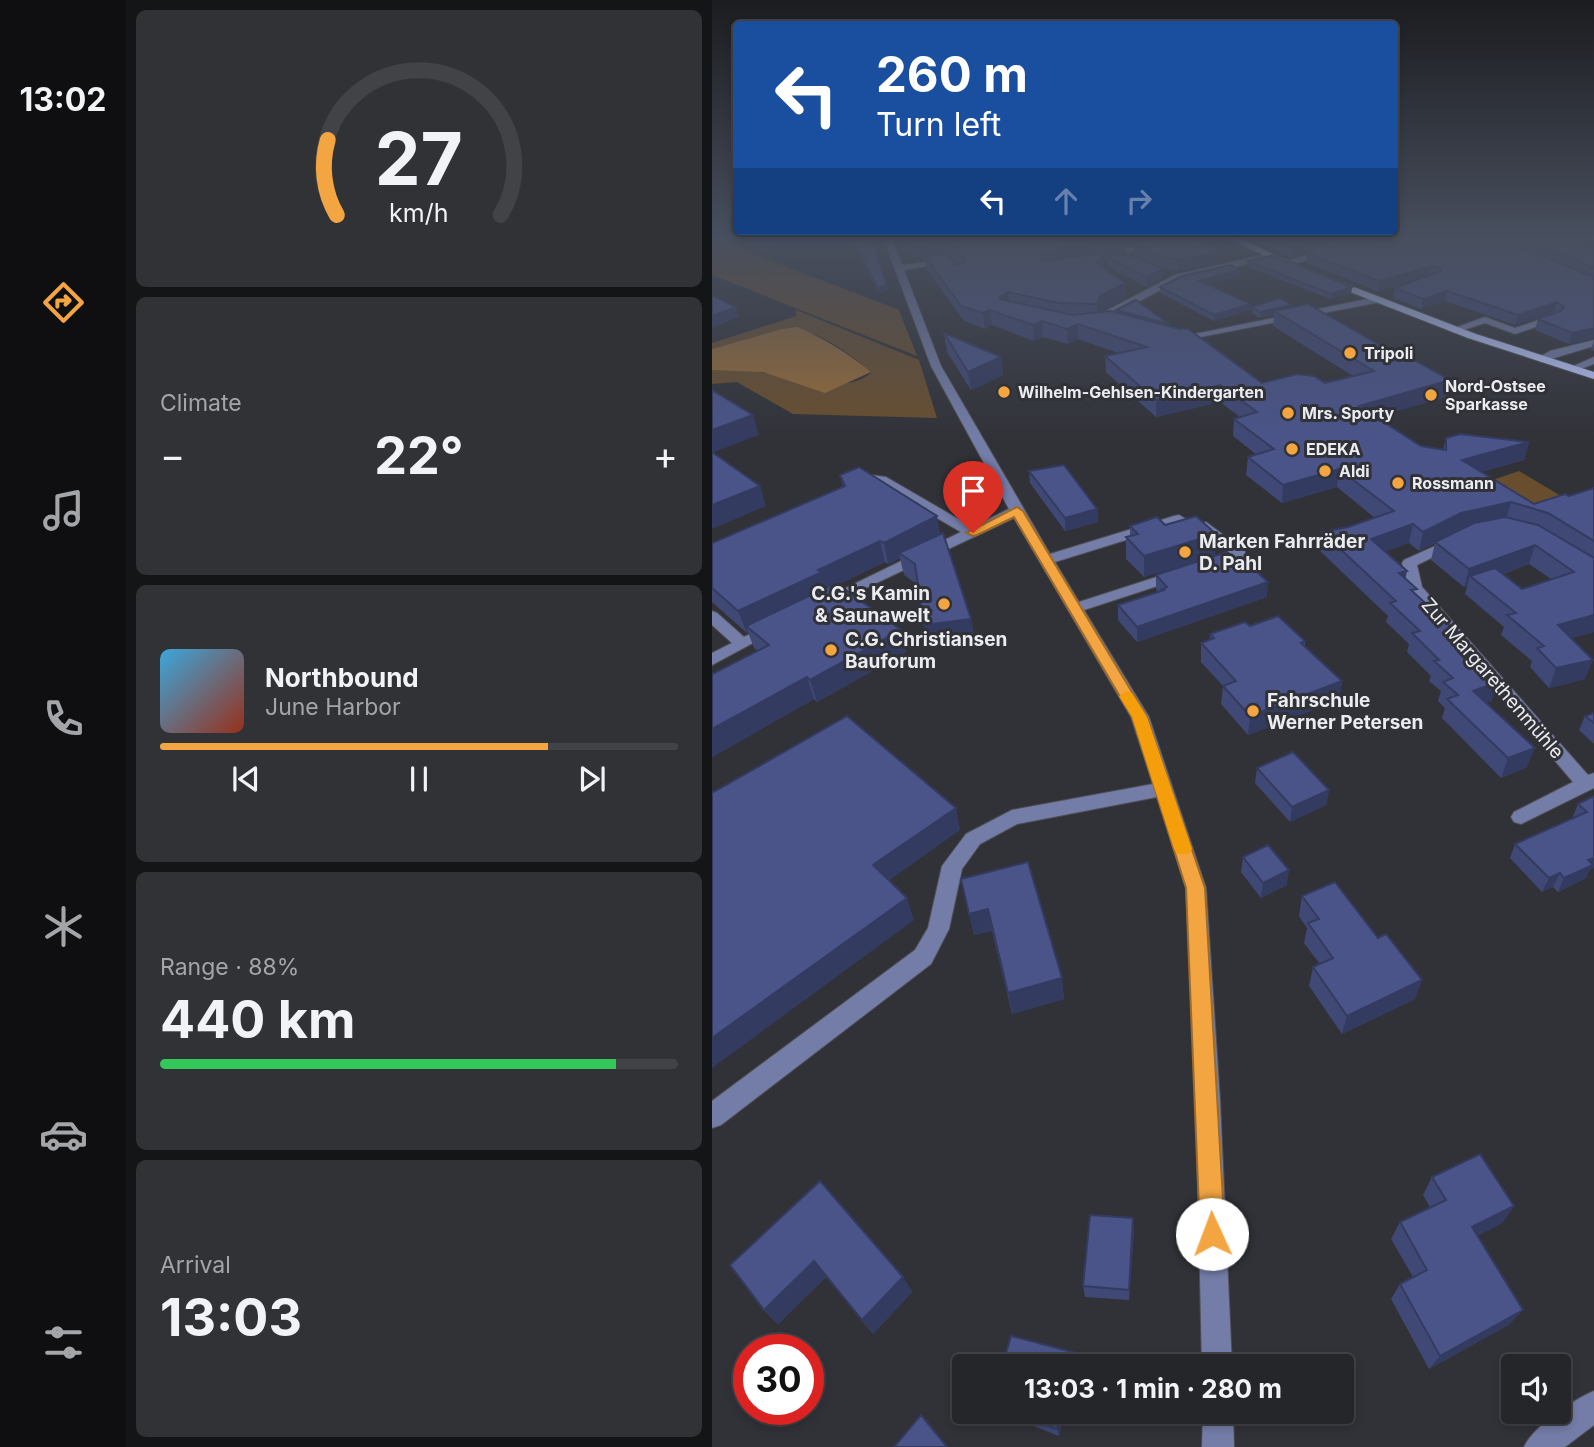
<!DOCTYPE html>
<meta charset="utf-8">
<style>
body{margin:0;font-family:Inter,sans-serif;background:#313236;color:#f1f3f6;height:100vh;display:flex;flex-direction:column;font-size:26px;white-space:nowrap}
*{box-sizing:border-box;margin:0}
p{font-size:23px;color:#a3a5a8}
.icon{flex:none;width:38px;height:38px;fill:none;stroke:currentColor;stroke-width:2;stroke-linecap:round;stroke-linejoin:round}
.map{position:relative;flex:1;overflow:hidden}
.details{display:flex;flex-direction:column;gap:10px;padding:10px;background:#141517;width:586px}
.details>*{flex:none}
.top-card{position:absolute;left:21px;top:21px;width:665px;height:214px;border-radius:7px;box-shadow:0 4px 10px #0003,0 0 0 2px #424347;background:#1a4fa0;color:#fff;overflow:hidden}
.fabs{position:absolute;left:789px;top:1354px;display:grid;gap:14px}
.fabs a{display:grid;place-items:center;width:70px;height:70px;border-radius:7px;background:#25262a;box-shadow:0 4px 10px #0003,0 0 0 2px #424347;font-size:35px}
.speed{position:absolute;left:21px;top:1334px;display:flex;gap:14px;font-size:35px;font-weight:700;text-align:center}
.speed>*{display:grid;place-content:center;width:91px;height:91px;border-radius:50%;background:#25262a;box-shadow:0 4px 10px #0003,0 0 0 2px #424347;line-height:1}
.speed .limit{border:10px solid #d22;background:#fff;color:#111}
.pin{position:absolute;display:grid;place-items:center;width:60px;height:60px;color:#fff;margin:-72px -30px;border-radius:50% 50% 50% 0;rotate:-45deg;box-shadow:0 0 7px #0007}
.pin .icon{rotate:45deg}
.me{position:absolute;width:77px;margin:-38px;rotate:358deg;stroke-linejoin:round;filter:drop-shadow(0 0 5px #0008)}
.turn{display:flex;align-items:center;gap:24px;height:147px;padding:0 28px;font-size:32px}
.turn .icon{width:91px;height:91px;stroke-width:2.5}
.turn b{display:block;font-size:49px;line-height:60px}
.lanes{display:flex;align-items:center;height:66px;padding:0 28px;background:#0003;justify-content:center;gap:35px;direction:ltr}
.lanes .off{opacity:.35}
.big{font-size:52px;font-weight:700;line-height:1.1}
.details .card{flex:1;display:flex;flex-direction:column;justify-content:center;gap:10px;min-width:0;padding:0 24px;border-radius:10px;background:#313236}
.details .dial{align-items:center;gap:0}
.dial svg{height:182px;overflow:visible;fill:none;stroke:#424347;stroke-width:7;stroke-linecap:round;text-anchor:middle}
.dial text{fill:#f1f3f6;stroke:none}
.song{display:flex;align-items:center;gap:21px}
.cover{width:84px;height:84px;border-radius:10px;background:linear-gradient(135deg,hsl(200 70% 55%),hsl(10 70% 35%))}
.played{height:7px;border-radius:4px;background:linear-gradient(90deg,#f2a541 75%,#424347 75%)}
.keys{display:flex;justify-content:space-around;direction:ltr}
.heat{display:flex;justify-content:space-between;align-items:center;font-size:38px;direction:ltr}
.charge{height:10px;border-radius:5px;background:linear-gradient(90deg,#34c759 88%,#424347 0)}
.trip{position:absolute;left:240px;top:1354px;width:402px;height:70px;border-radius:7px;background:#25262a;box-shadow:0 4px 10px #0003,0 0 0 2px #424347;font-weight:700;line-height:70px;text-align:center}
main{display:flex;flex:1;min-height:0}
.dock{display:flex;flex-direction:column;width:126px;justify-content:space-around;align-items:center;background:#0f0f11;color:#a3a5a8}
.dock .icon{width:49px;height:49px}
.dock .current{color:#f2a541}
.dock b{font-size:32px;color:#f1f3f6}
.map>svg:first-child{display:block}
.green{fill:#694e2e}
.water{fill:#976c38}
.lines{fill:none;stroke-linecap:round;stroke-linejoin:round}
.minor-casing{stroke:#4f5055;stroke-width:2}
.major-casing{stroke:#4f5055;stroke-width:2}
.minor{fill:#747da8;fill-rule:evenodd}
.major{fill:#becaff;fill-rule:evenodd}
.wall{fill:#404876;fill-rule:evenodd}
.shaded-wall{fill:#343b60}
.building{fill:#4a5489;stroke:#343b60;stroke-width:2}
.route{fill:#f2a541;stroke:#9d6b2a;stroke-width:2}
.slow{fill:#f59e0b}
.poi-dot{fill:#f2a541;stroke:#313238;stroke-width:2.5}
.labels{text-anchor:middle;stroke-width:6;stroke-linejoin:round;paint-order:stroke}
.far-poi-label{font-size:16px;font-weight:bold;fill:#ebecf0;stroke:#313238;text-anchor:start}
.poi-label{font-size:19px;font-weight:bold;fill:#ebecf0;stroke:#313238;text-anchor:start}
.street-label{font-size:19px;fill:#ebecf0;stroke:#313238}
</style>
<main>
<nav class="dock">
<b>13:02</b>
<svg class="icon current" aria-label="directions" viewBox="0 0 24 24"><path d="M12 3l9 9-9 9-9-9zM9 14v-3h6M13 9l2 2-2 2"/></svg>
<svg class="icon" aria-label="music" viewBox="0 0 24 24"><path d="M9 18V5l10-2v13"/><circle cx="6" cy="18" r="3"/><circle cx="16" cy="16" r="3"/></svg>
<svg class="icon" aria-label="phone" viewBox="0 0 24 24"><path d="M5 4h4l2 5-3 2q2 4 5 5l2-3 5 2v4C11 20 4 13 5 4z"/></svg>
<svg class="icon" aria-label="climate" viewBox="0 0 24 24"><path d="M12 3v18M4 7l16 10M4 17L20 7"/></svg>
<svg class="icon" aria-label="car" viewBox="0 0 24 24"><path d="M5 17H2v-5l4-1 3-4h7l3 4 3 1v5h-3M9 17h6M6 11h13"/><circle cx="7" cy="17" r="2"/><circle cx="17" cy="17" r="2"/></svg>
<svg class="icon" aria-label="filters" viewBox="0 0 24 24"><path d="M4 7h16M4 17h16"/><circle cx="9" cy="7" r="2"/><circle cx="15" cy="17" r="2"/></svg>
</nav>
<section class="details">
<div class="card dial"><svg viewBox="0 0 100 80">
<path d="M14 69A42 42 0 1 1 86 69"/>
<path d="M14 69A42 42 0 0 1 10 36" stroke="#f2a541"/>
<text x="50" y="56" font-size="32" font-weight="700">27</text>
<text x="50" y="72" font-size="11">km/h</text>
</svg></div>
<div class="card"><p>Climate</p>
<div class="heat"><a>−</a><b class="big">22°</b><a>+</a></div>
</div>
<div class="card">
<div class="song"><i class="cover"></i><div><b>Northbound</b><p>June Harbor</p></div></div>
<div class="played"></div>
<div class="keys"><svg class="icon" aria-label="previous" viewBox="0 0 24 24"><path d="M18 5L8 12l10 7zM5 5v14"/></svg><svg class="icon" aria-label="pause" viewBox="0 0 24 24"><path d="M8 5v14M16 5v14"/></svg><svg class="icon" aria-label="next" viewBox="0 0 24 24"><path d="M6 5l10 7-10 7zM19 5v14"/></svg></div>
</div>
<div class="card"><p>Range · 88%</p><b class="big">440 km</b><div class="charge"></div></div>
<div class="card"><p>Arrival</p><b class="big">13:03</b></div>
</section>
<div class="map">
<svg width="882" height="1447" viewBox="0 0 882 1447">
<rect width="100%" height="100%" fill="#313238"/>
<g class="green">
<path d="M0,238L187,310L205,356L0,275Z"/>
<path d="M84,310L207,360L225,418L81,414L25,382L0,384V370C16,370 32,369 49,372C80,377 131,396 159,373C145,359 122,343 104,335C89,329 18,343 0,349V343L84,316Z"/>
<path d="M807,471L854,499L816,513L760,487Z"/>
</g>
<path class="water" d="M85,327C112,338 137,354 159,372L113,393L51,372L0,370V349L70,329Z"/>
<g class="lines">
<defs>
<g id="minor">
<path d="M171,237H179L190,265L237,259L241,262L192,270L229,366L338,554L462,516L467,515L474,519L472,522L343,562L367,602L460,572H470L472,575L470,578L372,610L437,717L494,888L508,1100L520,1367H490L484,1100L474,888L445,797L305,824L268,844L250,869L237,929L219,964L9,1125L0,1128V1101L203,950L216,928L230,866L254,834L300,810L441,784L419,717L302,518L120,604H110L107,601L249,532L166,484L146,486L140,482L141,479L159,475L174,477L260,527L297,509L219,366Z"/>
<path d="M462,237H480L416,252L412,249Z"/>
<path d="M608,250L611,255L575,266L571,263Z"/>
<path d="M559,253L562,258L469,279L398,317L406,321V325H398L387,319L390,313L463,275Z"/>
<path d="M665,297L668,298V302L463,342L458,339Z"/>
<path d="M841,315L846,318L844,320L803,334L773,323L742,333L737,330L773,317L803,328Z"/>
<path d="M882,340V346L829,362L824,359L838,351Z"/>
<path d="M882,357V364L860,372L855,369Z"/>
<path d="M494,522L533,551V557L504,567H494L492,564L494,561L518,553L489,529V523Z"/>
<path d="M743,537L748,538V544L705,565L710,587L876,775L882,773V788L809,824L802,822L799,817L802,812L861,782L696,588L690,563L692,560Z"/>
<path d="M0,611L5,613L32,637L59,624L67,629L0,665V653L20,643L0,625Z"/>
<path d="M882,1391V1425L853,1447H812C820,1428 862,1399 882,1391Z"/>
<path d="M491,1412H521L522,1447H490Z"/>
</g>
<g id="major">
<path d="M513,237H525L584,265L577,267Z"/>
<path d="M615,279H621L764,334L882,372V379L756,338L615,283Z"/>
</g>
</defs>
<use href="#minor" class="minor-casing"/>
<use href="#major" class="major-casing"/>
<use href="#minor" class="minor"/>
<use href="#major" class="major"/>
</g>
<g class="wall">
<path d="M138,237H159L176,290L167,294Z"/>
<path d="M192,237H479L505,252L504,263L466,271L450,268L421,254V244L413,246V253L392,257V267L413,283L414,298L389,311L388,312L404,313V310L457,324V326L550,383H613L641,376L561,326L562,315L547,318L540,313V307L580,305V307L734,397L664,417L709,446L731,450L734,438L817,442L812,460L769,472L822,504L857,496L882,488V632L859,638L873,679L837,688L818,667L820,661L789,635L792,627L753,594L755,587H752L719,560L723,543L707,551L697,543L673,551L703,594L745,645L780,701L774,703L815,767L789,778L730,718L733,708L726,701L729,691L717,681L719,676L695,652L697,644L674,622L676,616L608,551L610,532L636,527L663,518L625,487L570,503L534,475L536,457L545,455L521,436L522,419L528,417L508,402L444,417L394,372L393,356L406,353L366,339L356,344L331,337L322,341L280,325L273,329L252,321L215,270L213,260L204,261ZM239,256L246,264L245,265L237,257ZM817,564L839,579L810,589L791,574Z"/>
<path d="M537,237H853L882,247V338L857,344L823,330L826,319L843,313H842L803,325L733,301L709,309L681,298L683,288L713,277L665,291L594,263L595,253L609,248L580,257Z"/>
<path d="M395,257L451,279L435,287L396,267Z"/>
<path d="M536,261L574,262L640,287L639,293L619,299L535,267Z"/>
<path d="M527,275L496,284L539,304V310L502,321L448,293V287Z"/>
<path d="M232,333L289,357L291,375L259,390L235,352Z"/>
<path d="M882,340V351L879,350Z"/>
<path d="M317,471L385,509L386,522L353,531L318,483Z"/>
<path d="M128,475L228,534L259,619L263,641L217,647L212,625L206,585L192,575L188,558L176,564L173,562L127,584L189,630L194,652L105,702L102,699L0,757V674L46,651L42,648L36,632L35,633L0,602V543L131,487Z"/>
<path d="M453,525L504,534L503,555L432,577L414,559V537L418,536V526Z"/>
<path d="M444,575L555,597L425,642L406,620V605L446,592L444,589Z"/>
<path d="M538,626L593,641V646L630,681L627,700L536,735L509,704L511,686L489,662V643L498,640V634Z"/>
<path d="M882,713V744L867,730L873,716Z"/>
<path d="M545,768L617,790L614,805L578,822L543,783Z"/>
<path d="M882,796V868L878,869L874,878L846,892L841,887L830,892L798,858L803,844L860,819L866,804Z"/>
<path d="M531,857L575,885L549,898L529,872Z"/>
<path d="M249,879L350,978L352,999L300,1014L280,931L262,935Z"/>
<path d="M590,896L666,938L710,980L703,999L630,1034L597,986L601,967L608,964L592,943L595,928L587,916Z"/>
<path d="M720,1177L802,1206L790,1223L765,1236L798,1324L717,1369L679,1299L688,1284L701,1277L679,1239L688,1222L718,1207L711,1195Z"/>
<path d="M108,1181L191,1277L200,1292L161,1334L114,1277L66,1324L52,1310Z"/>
<path d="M422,1229L417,1300L373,1297L371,1286Z"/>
<path d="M280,1412H353L347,1436L311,1422L309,1424L283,1416Z"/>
</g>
<g class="shaded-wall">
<path d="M36,237H58L60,244L38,246Z"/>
<path d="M409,237H449L421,243V244L413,246V253L392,257V267L335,266L329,259L330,253L334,251Z"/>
<path d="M610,238L609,248L580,257L581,247Z"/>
<path d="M237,242L239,256L215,259L213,256V260L204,261L202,247Z"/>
<path d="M505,252L504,263L466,271V260Z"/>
<path d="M720,266L718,275L665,291L667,281Z"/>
<path d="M451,269V279L435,287V277Z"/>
<path d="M527,270V275L488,287V281Z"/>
<path d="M413,283L414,298L389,311L386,319L385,304L388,296Z"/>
<path d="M175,285L176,290L167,294L166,288Z"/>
<path d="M640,287L639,293L619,299V294Z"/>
<path d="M735,291L733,301L709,309L711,299Z"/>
<path d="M296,292L298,307L288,299L289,296Z"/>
<path d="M845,302L842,313L803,325L806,315Z"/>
<path d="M539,304V310L502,321V315Z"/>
<path d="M580,305V311H562V315L547,318L548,312Z"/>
<path d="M24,307L27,317L0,328V316Z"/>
<path d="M278,310L280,325L273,329L271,313Z"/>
<path d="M330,321L331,337L322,341L321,325Z"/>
<path d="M366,324V339L356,344L355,329Z"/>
<path d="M882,328V338L857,344L860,333Z"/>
<path d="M289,357L291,375L259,390L256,372Z"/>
<path d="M738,380L734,397L644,423L647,406Z"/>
<path d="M508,385V402L444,417V400Z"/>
<path d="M41,415L47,435L0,453V430Z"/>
<path d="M817,442L812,460L746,478L750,460Z"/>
<path d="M627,469L625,487L570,503L571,485Z"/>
<path d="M48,486L54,506L0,529V505Z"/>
<path d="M799,502L794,520L744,531L707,551L711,532L749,513Z"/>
<path d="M385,509L386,522L353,531V518Z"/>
<path d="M225,516L229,537L187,553L188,558L176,564L172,543Z"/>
<path d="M701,524L697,543L656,558L659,539Z"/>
<path d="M504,534L503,555L432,577V556Z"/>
<path d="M168,541L173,562L115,590L34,626L36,632L35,633L26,611L106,570Z"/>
<path d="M823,545L817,564L766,582L758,576L755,587H752L757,569Z"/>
<path d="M695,571L691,589L687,573Z"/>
<path d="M556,582L555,597L425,642V627Z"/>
<path d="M882,615V632L839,644L846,625Z"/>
<path d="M259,619L263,641L217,647L212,625Z"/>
<path d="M189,630L194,652L105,702L98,680Z"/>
<path d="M748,635L743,654L737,638Z"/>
<path d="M881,660L873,679L837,688L844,668Z"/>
<path d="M95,677L102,699L0,757V729Z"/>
<path d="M630,681L627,700L536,735L538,716Z"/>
<path d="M786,682L780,701L755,710L761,691Z"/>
<path d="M823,748L815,767L789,778L796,758Z"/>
<path d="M617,790L614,805L578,822L580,807Z"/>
<path d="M244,808L248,830L168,887L161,865Z"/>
<path d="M882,858V868L878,869L874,878L846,892L852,878L876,860Z"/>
<path d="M577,870L575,885L549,898L551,883Z"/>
<path d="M848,873L841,887L830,892L837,878Z"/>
<path d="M195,898L202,920L0,1068V1038Z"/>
<path d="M276,909L280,931L262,935L257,914Z"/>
<path d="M350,978L352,999L300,1014L296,993Z"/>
<path d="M710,980L703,999L630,1034L635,1016Z"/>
<path d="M802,1206L790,1223L749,1244L760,1227Z"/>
<path d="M421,1218L422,1229L417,1300V1290Z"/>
<path d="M102,1261L114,1277L66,1324L52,1310Z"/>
<path d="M191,1277L200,1292L161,1334L150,1320Z"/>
<path d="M811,1310L798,1324L717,1369L728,1356Z"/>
<path d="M364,1353L366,1363L365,1367H360Z"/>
<path d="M349,1412H353L347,1436L345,1429Z"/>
<path d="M307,1414L311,1422L309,1424L306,1417Z"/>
</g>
<g class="building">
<path d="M139,237H159L175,285L166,288Z"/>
<path d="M197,237H411L413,239L334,251L330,253L329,259L332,261L392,253L385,263L413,283L388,296L385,304L347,303L296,292L289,296L288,299L360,315L399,311L468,329L475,328L550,383L585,374L602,376L613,383L662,371L562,311L596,304L696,361L702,360L738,380L647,406L709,446L734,450V438L748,434L817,442L750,460L822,504L853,494L857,496L882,488V541L836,513L799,502L749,513L711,532L701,524L659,539L695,571L687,573L705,589L699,590L748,635L737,638L786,682L761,691L823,748L796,758L735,699L746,695L731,682L741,678L722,661L727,660L700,633L708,631L678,603L684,601L610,532L636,527L682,511L627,469L571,485L536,457L562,449L522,419L545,412L508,385L444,400L393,356L435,347L366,324L355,329L330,321L321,325L278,310L271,313L249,306L213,256L234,254L245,265L255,261L237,242L202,247Z"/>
<path d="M444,237H479L505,252L466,260L450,256L421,243Z"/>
<path d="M558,237H784L882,277V328L860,333L826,319L849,311L852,307L845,302L806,315L735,291L711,299L683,288L729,271L728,268L720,266L667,281L595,253L615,246L610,238L581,247Z"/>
<path d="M809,237H853L882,247V268Z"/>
<path d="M416,254L451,269L435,277L395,257Z"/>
<path d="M562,255L574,262H579L640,287L619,294L536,261Z"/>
<path d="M519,265L527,270L488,281L539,304L502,315L448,287L470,276Z"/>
<path d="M0,295L24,307L0,316Z"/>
<path d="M568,298L580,305L548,312L540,307Z"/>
<path d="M424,300L457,324L404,310Z"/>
<path d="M232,333L289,357L256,372Z"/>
<path d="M0,390L41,415L0,430Z"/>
<path d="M0,452L48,486L0,505Z"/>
<path d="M352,465L385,509L353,518L317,471Z"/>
<path d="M147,467L225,516L172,543L168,541L106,570L110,572L26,611L0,588V543L133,486L128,475Z"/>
<path d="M484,516L504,534L432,556L414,537L426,534L418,526L445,517L453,525Z"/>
<path d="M793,517L826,525L882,558V615L846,625L881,660L844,668L825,648L832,646L795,615L804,613L758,576L783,568L810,589L862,572L823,545L757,569L723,542L762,523Z"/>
<path d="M231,533L259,619L212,625L203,564L187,553Z"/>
<path d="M515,552L528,564L534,562L556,582L425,627L406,605L452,590L450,589L455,587L444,575Z"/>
<path d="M124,583L189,630L98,680L95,677L0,729V674L57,645L34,626Z"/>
<path d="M566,616L593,641L589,643L630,681L538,716L511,686L524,681L489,643L502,638L498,634L533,622L538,626Z"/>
<path d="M882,713V723L873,716Z"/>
<path d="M135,716L244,808L161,865L195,898L0,1038V793Z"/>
<path d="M581,752L617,790L580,807L545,768Z"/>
<path d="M882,796V858L876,860L881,865L852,878L848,873L837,878L803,844L875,812L866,804Z"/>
<path d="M556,845L577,870L551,883L531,857Z"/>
<path d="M316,862L350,978L296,993L276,909L257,914L249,879Z"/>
<path d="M623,882L666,938L674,934L710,980L635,1016L601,967L621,958L596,923L607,919L590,896Z"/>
<path d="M768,1154L802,1206L760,1227L811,1310L728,1356L688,1284L715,1270L688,1222L734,1200L720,1177Z"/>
<path d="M108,1181L191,1277L150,1320L102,1261L52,1310L18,1265Z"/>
<path d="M378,1215L421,1218L417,1290L371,1286Z"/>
<path d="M299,1336L364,1353L360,1367H290Z"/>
<path d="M291,1412H349L345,1429L307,1414L306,1417Z"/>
<path d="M209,1415L235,1447H182Z"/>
</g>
<linearGradient id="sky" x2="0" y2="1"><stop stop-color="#1b1c1f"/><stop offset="0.54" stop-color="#484f5e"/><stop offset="1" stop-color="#484f5e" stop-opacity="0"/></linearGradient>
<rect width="882" height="440" fill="url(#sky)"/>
<path class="route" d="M305,507L311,511L435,717L493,888L513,1234L509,1242L500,1246L492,1242L488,1234L474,888L420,717L302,517L265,535L261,536L254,533Z"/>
<path class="slow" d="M415,691L420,693L435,717L480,849L477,854H465L462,849L420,717L407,696Z"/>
<g class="poi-dot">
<circle cx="638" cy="353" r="7"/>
<circle cx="292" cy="392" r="7"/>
<circle cx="719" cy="395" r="7"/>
<circle cx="576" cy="413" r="7"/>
<circle cx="580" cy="449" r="7"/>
<circle cx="613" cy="471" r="7"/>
<circle cx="686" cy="483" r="7"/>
<circle cx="473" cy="552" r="7"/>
<circle cx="232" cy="604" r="7"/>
<circle cx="119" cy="650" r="7"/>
<circle cx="541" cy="711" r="7"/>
</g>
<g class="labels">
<g class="far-poi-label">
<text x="652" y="359">Tripoli</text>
<text x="733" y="392">Nord-Ostsee<tspan x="733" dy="18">Sparkasse</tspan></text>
<text x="306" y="398">Wilhelm-Gehlsen-Kindergarten</text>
<text x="590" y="419">Mrs. Sporty</text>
<text x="594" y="455">EDEKA</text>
<text x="627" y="477">Aldi</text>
<text x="700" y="489">Rossmann</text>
</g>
<g class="poi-label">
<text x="487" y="548">Marken Fahrräder<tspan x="487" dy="22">D. Pahl</tspan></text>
<text x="218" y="600" text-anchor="end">C.G.'s Kamin<tspan x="218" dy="22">&amp; Saunawelt</tspan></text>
<text x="133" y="646">C.G. Christiansen<tspan x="133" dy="22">Bauforum</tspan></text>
<text x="555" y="707">Fahrschule<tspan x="555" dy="22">Werner Petersen</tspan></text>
</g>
<g class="street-label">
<text transform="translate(781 678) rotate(49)" y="7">Zur Margarethenmühle</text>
</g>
</g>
</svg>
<div class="fabs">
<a><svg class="icon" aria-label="sound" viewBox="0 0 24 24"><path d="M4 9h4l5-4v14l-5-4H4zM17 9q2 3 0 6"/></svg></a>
</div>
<div class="speed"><div class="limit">30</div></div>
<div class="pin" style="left:261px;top:533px;background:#d93025"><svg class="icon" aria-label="arrive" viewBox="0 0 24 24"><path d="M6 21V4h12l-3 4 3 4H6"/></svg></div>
<svg class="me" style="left:500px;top:1234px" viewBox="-20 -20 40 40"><circle r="19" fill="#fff"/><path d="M0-13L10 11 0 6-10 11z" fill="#f2a541"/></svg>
<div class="trip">13:03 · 1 min · 280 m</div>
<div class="top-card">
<div class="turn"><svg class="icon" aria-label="left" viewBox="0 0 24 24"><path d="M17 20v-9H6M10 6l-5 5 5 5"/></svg><div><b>260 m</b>Turn left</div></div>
<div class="lanes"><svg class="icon" aria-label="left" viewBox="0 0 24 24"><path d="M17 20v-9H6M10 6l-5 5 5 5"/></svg><svg class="icon off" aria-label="ahead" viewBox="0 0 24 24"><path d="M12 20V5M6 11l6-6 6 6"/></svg><svg class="icon off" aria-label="right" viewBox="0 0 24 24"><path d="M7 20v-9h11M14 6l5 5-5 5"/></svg></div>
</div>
</div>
</main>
